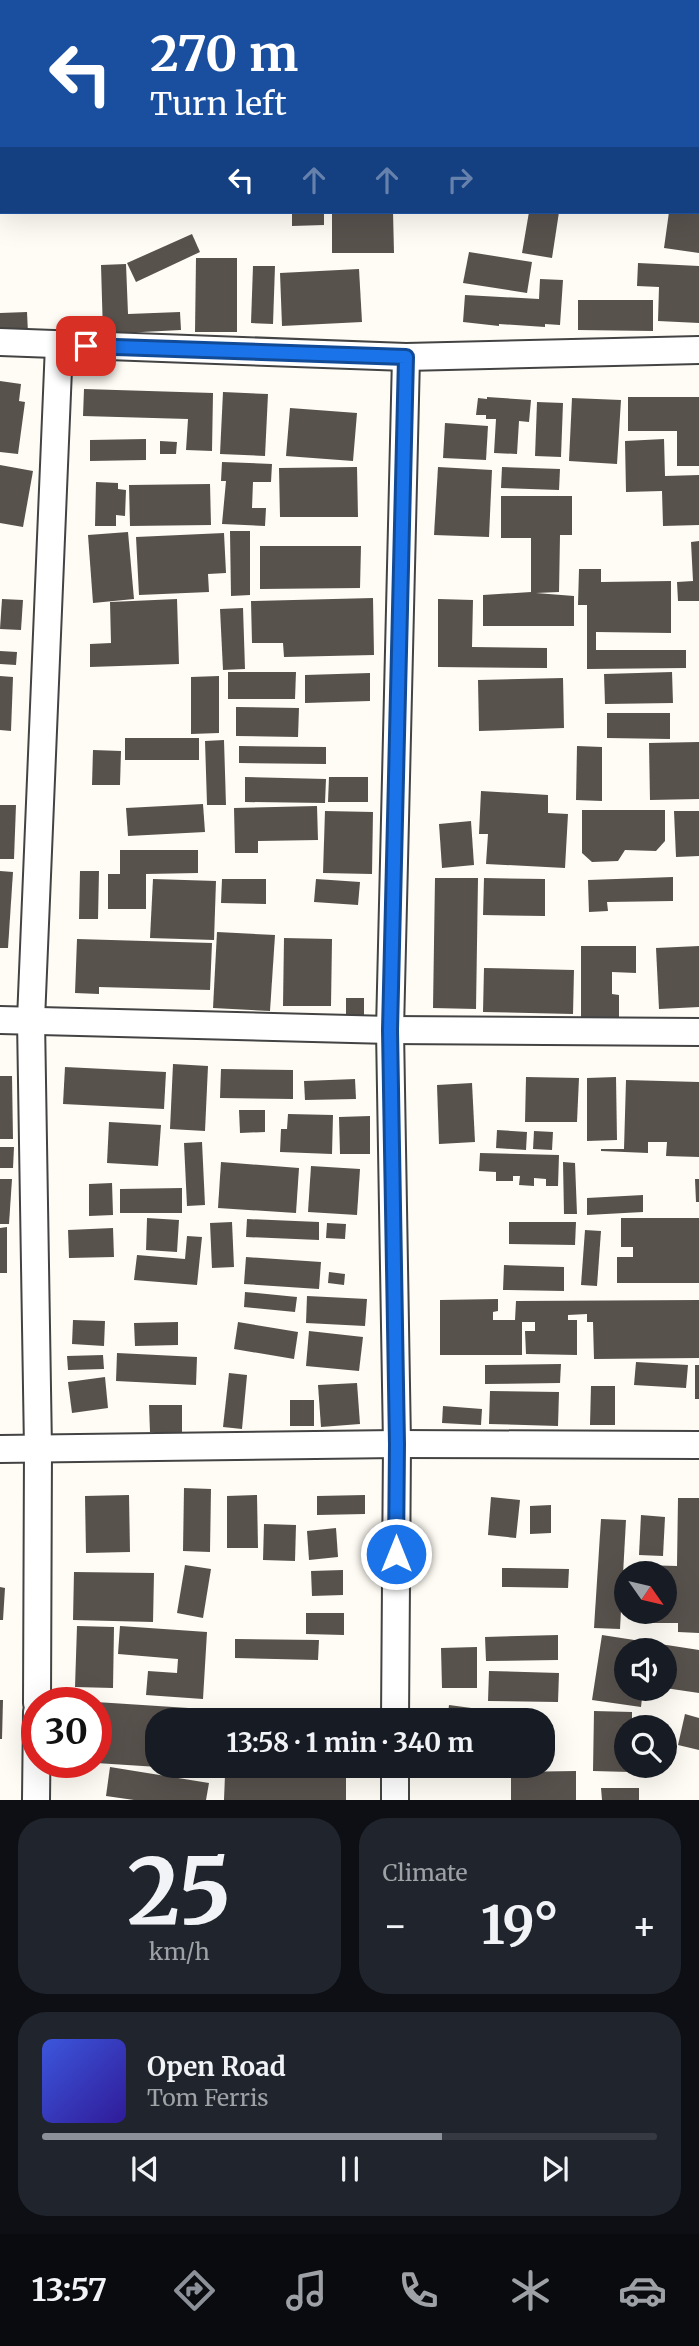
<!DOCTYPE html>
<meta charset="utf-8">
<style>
body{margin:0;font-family:Merriweather,serif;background:#20242c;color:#f1f3f6;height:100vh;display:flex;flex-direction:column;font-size:26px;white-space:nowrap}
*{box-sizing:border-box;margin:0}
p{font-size:23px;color:#9ea1a6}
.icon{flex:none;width:38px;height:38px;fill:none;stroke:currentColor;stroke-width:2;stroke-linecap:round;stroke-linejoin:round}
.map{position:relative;height:1800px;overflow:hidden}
.details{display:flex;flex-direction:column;gap:18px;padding:18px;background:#0d0f14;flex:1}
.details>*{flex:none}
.top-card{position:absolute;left:0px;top:0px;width:700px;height:214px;box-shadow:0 7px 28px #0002;background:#1a4fa0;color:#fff;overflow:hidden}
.needle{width:46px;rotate:124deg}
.controls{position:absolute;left:614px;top:1561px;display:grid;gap:14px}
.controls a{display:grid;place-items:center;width:63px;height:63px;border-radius:50%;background:#171b24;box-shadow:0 7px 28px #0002;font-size:35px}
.speed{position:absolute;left:21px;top:1687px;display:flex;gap:14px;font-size:35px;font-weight:700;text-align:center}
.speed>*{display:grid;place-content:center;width:91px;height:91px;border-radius:50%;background:#171b24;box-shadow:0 7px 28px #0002;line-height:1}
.speed .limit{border:10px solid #d22;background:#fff;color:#111}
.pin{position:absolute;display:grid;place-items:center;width:60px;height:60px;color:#fff;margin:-30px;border-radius:14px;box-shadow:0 4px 10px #0006}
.me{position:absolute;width:77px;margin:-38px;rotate:0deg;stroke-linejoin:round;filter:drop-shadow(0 0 5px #0008)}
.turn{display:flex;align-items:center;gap:24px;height:147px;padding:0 35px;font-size:32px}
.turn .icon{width:91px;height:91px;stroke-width:2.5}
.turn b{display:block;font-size:49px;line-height:60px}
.lanes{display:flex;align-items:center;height:66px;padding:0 35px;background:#0003;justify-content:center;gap:35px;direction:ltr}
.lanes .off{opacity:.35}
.big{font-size:52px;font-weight:700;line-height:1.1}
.details .widget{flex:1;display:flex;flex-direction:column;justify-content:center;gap:10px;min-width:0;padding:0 24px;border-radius:28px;background:#20242c}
.details .dial{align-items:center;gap:0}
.dial b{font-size:91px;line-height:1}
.song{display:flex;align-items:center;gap:21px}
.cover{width:84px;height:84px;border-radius:10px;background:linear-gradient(135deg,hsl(230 70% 55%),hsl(250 70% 35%))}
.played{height:7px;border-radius:4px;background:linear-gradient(90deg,#8c9099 65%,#363941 65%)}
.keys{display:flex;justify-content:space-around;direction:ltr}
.heat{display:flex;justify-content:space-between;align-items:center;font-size:38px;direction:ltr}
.details .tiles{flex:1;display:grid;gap:18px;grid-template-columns:1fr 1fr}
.widget:last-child{grid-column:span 2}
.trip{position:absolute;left:145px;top:1708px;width:410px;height:70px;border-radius:28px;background:#171b24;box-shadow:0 7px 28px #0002;font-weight:700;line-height:70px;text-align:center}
.tab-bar{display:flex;height:112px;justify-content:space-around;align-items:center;background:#090b0e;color:#9ea1a6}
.tab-bar .icon{width:49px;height:49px}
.tab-bar .selected{color:#8c9099}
.tab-bar b{font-size:32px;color:#f1f3f6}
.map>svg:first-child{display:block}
.building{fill:#58524d}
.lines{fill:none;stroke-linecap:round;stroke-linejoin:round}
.minor-casing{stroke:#434343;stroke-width:30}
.minor{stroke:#fff;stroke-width:26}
.route-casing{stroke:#114b97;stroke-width:18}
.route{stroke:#1a73e8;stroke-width:12}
</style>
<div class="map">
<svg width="699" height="1800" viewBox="0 0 699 1800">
<rect width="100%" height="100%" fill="#fefcf4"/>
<g class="building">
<path d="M292,212H324V225L292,226Z"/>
<path d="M332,212H393L394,253H332Z"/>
<path d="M529,212H559L552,258L522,253Z"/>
<path d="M669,212H699V253L664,248Z"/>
<path d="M192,234L200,252L136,282L127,263Z"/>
<path d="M469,252L532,262L527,293L463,283Z"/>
<path d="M196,258H237V332H195Z"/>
<path d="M638,263L699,266V323L658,321L659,287L637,286Z"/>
<path d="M126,264L128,314L180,312L181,330L103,334L101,265Z"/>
<path d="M253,266H275L273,324L251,323Z"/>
<path d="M359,269L362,322L282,326L280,273Z"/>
<path d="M540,279L563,280L560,325L545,324V327L499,324V326L463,322L465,295L539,299Z"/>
<path d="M578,300H653V331L578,330Z"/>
<path d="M27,312L28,333L0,334V313Z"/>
<path d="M0,381L21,384L19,401L25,402L18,454L0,452Z"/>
<path d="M84,389L213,393L212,451L186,450L188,419L83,416Z"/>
<path d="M223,392L268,394L265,456L220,454Z"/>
<path d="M487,397L531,400L529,422L519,421L517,454L494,453L496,419H486V415H476L478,398L487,399Z"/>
<path d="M628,397H699V466H677V431H628Z"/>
<path d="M572,398L621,400L617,464L569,461Z"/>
<path d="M537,402L563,403L561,457L535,456Z"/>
<path d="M290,408L357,413L353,461L286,456Z"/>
<path d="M445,423L488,426L486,460L443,458Z"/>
<path d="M146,439V460L90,461V440Z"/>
<path d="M664,439L665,476L699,475V525L663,526L662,491L626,492L625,441Z"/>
<path d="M160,441L177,442L176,454H160Z"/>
<path d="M222,462L272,464L271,482H253L252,508H266L265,526L222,524L226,481H221Z"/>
<path d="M0,465L33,471L23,527L0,523Z"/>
<path d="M357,467L358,517H280L279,468Z"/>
<path d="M438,467L492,470L489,537L434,535Z"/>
<path d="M502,467L560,469L559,490L501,488Z"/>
<path d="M96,482L118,483V489L126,490L125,516L116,515V526H95Z"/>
<path d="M210,484L211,525L130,526L129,485Z"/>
<path d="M501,496H572V535H560L559,592L536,593L574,596V626H483V595L531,592V538H501Z"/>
<path d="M230,531H250V595L231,596Z"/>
<path d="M128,532L134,599L93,603L88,535Z"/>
<path d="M224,533L226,573L208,574L209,592L139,595L136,537Z"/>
<path d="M699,541V601H678L677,582L693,581L691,542Z"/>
<path d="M260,546H361L360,588L260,589Z"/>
<path d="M579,569H601V582L671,581V633L596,632V650H686V668L587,669V605H578Z"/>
<path d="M373,598L374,655L284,657L283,643H252L251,601Z"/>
<path d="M2,599L23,600L21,630L0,629Z"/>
<path d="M177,599L179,664L90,667V644L111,643L110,602Z"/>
<path d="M438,599L473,600L472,647L547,648V668L438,667Z"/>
<path d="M243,608L245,669L223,670L220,609Z"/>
<path d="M0,651L17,652L16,665L0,664Z"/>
<path d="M228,672H296L295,699H228Z"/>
<path d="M672,672L673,703L605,704L604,674Z"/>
<path d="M370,673V701L305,703V675Z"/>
<path d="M0,676L13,677L11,731L0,730Z"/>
<path d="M219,676V733L191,734V677Z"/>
<path d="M563,678L564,728L479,731L478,680Z"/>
<path d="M236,707L299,708L298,737L236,736Z"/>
<path d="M607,713H670V739L607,738Z"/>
<rect x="125" y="738" width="74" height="22"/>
<path d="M224,740L226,805H207L205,741Z"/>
<path d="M699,742V799L650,800L649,743Z"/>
<path d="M239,746L326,747V764L239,763Z"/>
<path d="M577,746L602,747V801L576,800Z"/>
<path d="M93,750L121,751L120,785H92Z"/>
<path d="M245,777L326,779L325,803L245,802Z"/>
<path d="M329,777H368V802H328Z"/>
<path d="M481,791L548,795V813L568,814L565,868L486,864L488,834H479Z"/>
<path d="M203,804L205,832L128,836L126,808Z"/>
<path d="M0,805H16L14,859H0Z"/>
<path d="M317,806L318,840L258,841V853H235L234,808Z"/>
<path d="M582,810H665V841L656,851L625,850L618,861L592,862L582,853Z"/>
<path d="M325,811L373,812L372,874L323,873Z"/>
<path d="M674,811H699V856L676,857Z"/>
<path d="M471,821L474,865L442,868L439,824Z"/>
<path d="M120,850H198V873L146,874V909H108V874H120Z"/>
<path d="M0,871L13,872L8,948H0Z"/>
<path d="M80,871H99L98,919H79Z"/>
<path d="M673,877V901L607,902L608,911L589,912L588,880Z"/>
<path d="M435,878H478L476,1009L433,1008Z"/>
<path d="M484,878L545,879V916L483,915Z"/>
<path d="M153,879L216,881L214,940L150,938Z"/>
<path d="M222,879H266V904L221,903Z"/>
<path d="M316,879L360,882L358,905L314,902Z"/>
<path d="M217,932L275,935L270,1011L213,1008Z"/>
<path d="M284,938L332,939L331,1006H283Z"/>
<path d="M77,939L212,943L210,990L99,987V994L75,993Z"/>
<path d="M581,946H636V973L612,972V994L619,995V1022H581Z"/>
<path d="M699,946V1007L659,1009L656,948Z"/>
<path d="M484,968L574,970L573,1014L483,1012Z"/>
<rect x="346" y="998" width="18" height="17"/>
<path d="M173,1064L208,1066L205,1131L170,1129Z"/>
<path d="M65,1067L166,1072L164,1109L63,1104Z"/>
<path d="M221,1069L293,1070V1099L220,1098Z"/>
<path d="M0,1076H12L13,1139H0Z"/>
<path d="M526,1077L579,1078L577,1122H525Z"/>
<path d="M616,1077L617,1140L587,1141V1078Z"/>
<path d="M355,1079L356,1099L305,1100L304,1081Z"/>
<path d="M626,1080L699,1082V1157L666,1156L667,1142H648V1153L601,1151V1149H624Z"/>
<path d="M472,1083L475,1142L439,1144L437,1085Z"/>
<path d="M239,1110H265V1132L240,1133Z"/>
<path d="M288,1114L333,1115L332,1154L280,1152L281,1129H287Z"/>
<path d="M370,1116V1154H340L339,1117Z"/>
<path d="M109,1122L161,1125L158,1166L107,1163Z"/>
<path d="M497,1130L527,1132L526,1150L496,1148Z"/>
<path d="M534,1131L553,1132L552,1150L533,1149Z"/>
<path d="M202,1142L205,1205L187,1206L184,1143Z"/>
<path d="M0,1147H14L13,1168H0Z"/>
<path d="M480,1153L559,1155L558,1186H546V1179L534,1178V1186L519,1185L520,1176H513V1181H496V1172L479,1171Z"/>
<path d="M221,1162L299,1168L296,1213L218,1208Z"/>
<path d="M563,1162L575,1163L577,1214H564Z"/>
<path d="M311,1166L360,1169L357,1215L308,1212Z"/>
<path d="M0,1179H12L9,1224H0Z"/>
<path d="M695,1179H699V1202H696Z"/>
<path d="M112,1183L113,1215L89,1216V1184Z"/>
<path d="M182,1188V1213H120V1189Z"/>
<path d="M643,1195V1212L587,1215V1198Z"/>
<path d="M147,1218L179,1220L177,1252L146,1250Z"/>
<path d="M621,1218H699V1283H617V1257H633V1247H621Z"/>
<path d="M247,1219L319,1222V1240L246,1237Z"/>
<path d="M232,1222L234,1267L212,1268L210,1223Z"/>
<path d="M509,1222H576L575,1245L509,1244Z"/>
<path d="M327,1223L346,1224L345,1239L326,1238Z"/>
<path d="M7,1227V1273H0V1228Z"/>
<path d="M113,1228L114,1257L69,1258L68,1230Z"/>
<path d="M585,1230L601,1231L597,1286L581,1285Z"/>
<path d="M187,1236L202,1237L197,1285L134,1280L137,1255L185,1259Z"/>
<path d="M246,1257L321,1262L319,1289L244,1284Z"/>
<path d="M504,1265L564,1267V1291L503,1290Z"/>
<path d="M329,1272L345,1274L344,1285L328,1283Z"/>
<path d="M245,1292L297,1297L295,1312L244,1307Z"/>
<path d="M307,1296L367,1299L365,1326L306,1323Z"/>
<path d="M498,1299V1311L493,1312V1320H515L516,1301L699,1300V1358L594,1359L593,1322H587V1314L568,1315V1320H577V1355L526,1354L525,1331H535V1322H522V1355H440V1300Z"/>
<path d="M73,1320L105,1321L104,1346L72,1344Z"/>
<path d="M178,1322V1345L135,1346L134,1323Z"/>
<path d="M238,1322L298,1332L294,1359L234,1349Z"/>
<path d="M309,1331L363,1337L359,1371L306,1366Z"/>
<path d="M117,1353L197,1357L196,1385L116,1381Z"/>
<path d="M103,1355L104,1369L68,1370L67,1356Z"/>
<path d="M636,1362L688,1365L686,1388L634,1385Z"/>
<path d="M561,1364L560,1383L485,1384V1365Z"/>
<rect x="695" y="1365" width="4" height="34"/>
<path d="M229,1373L247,1375L242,1429L223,1427Z"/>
<path d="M105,1377L108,1408L72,1413L68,1382Z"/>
<path d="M357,1383L360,1424L321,1427L318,1385Z"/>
<path d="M591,1386H615V1425H590Z"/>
<path d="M490,1391L559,1392L558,1426L489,1424Z"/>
<rect x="290" y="1400" width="24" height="26"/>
<path d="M149,1405H182V1432H150Z"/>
<path d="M443,1406L482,1409L481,1425L442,1423Z"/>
<path d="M184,1488L211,1489L210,1552L183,1551Z"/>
<path d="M129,1495L130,1552L86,1553L85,1496Z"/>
<path d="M257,1495L258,1548H227V1496Z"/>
<path d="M365,1495V1514L317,1515V1496Z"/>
<path d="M491,1497L520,1500L516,1538L488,1535Z"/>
<path d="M678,1498H699V1633L678,1632V1623H641V1612H665V1573H642V1565L677,1566Z"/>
<path d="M551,1505V1533L530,1534V1506Z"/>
<path d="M641,1515L665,1517L663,1556L639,1555Z"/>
<path d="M601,1519L626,1520L620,1629L594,1628Z"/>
<path d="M264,1524L296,1525L295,1561L263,1560Z"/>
<path d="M336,1528L338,1557L309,1560L307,1531Z"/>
<path d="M185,1565L211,1569L203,1618L177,1613Z"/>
<path d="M502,1568L569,1569L568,1588L502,1587Z"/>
<path d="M343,1570V1595L312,1596L311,1571Z"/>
<path d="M74,1572L154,1573L153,1622L73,1620Z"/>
<path d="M0,1587L5,1588L3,1620H0Z"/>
<path d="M306,1613H344V1635L306,1634Z"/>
<path d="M77,1626L114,1627L113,1688L75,1687Z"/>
<path d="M120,1626L207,1632L203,1699L146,1695L148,1671L177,1673L178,1659L118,1654Z"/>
<path d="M558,1635V1660L486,1661L485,1637Z"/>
<path d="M602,1635L699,1650V1693L665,1688V1650H626V1689H643L641,1707L592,1700Z"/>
<path d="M235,1639L319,1640L318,1660L235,1658Z"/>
<path d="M477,1647V1688H442L441,1648Z"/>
<path d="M489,1671L559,1673L558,1702L488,1701Z"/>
<path d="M0,1700H3L2,1739H0Z"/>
<path d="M96,1702L204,1709L203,1720H158V1767L96,1763Z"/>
<path d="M449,1705L501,1712L500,1720H447Z"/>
<path d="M594,1711L632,1712V1727H626V1766H630V1772L593,1771Z"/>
<path d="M270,1712L332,1716L331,1720H270Z"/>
<path d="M685,1714L699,1718V1750L678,1745Z"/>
<path d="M172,1766H200V1770L172,1768Z"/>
<path d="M110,1767L209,1783L206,1800H134L106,1796Z"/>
<path d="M576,1771V1800H511V1772Z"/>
<path d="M225,1775L346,1777V1800H224Z"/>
<path d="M601,1788H639V1800H602Z"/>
</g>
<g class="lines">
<defs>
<g id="minor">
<path d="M0,342L406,357L699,350"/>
<path d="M0,1020L390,1030L699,1032"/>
<path d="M0,1449L397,1444L699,1445"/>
<path d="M37,1703L38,1449L31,1020L59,345"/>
<path d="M395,1720L397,1444L390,1030L406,357"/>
<path d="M36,1800L37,1712"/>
<path d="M395,1800V1766"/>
</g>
</defs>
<use href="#minor" class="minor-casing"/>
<use href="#minor" class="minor"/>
</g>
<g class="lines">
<defs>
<path id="route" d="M86,346L406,357L390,1030L397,1444L396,1554"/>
</defs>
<use href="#route" class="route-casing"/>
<use href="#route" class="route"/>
</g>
</svg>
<div class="controls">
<a><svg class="needle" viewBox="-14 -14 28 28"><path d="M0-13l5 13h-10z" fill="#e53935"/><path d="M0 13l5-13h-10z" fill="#9ea1a6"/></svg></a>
<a><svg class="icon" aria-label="sound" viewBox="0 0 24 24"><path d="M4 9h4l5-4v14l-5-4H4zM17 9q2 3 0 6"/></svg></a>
<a><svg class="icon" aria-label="search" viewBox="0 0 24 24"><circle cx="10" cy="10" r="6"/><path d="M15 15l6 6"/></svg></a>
</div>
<div class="speed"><div class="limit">30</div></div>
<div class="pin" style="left:86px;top:346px;background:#d93025"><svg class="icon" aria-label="arrive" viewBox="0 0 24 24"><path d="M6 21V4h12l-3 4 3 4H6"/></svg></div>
<svg class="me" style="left:396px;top:1554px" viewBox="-20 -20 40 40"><circle r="17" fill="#1a73e8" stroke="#fff" stroke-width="3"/><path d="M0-11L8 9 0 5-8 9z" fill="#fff"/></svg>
<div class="trip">13:58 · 1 min · 340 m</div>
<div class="top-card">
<div class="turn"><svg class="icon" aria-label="left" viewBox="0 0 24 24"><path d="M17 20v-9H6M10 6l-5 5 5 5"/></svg><div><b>270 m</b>Turn left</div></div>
<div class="lanes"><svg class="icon" aria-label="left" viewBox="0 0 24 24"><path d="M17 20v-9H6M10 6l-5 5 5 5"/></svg><svg class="icon off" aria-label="ahead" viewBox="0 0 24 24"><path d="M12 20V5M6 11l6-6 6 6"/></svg><svg class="icon off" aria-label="ahead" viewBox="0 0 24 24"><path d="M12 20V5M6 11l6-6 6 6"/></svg><svg class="icon off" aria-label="right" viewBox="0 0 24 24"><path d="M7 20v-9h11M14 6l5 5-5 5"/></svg></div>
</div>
</div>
<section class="details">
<div class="tiles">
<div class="widget dial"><b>25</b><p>km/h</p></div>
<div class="widget"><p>Climate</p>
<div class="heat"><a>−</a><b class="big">19°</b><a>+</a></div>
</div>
<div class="widget">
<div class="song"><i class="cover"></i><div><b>Open Road</b><p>Tom Ferris</p></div></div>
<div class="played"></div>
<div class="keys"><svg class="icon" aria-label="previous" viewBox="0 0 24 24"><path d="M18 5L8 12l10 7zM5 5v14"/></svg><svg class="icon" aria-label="pause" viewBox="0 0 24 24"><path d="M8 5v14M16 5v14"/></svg><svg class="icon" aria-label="next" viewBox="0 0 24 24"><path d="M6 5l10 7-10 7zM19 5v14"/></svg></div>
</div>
</div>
</section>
<nav class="tab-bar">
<b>13:57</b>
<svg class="icon selected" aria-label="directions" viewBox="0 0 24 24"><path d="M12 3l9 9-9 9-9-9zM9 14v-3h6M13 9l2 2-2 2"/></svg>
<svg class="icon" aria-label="music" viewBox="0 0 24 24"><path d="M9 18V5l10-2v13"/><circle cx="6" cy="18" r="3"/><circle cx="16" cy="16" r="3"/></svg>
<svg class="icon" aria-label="phone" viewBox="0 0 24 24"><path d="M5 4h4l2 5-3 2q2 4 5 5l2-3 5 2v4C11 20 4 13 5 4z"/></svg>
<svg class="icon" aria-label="climate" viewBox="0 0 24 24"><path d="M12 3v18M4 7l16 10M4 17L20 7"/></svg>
<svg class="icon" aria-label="car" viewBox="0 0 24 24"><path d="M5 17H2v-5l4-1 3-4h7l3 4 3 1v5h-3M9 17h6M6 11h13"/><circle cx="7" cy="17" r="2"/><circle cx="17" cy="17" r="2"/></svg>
</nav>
